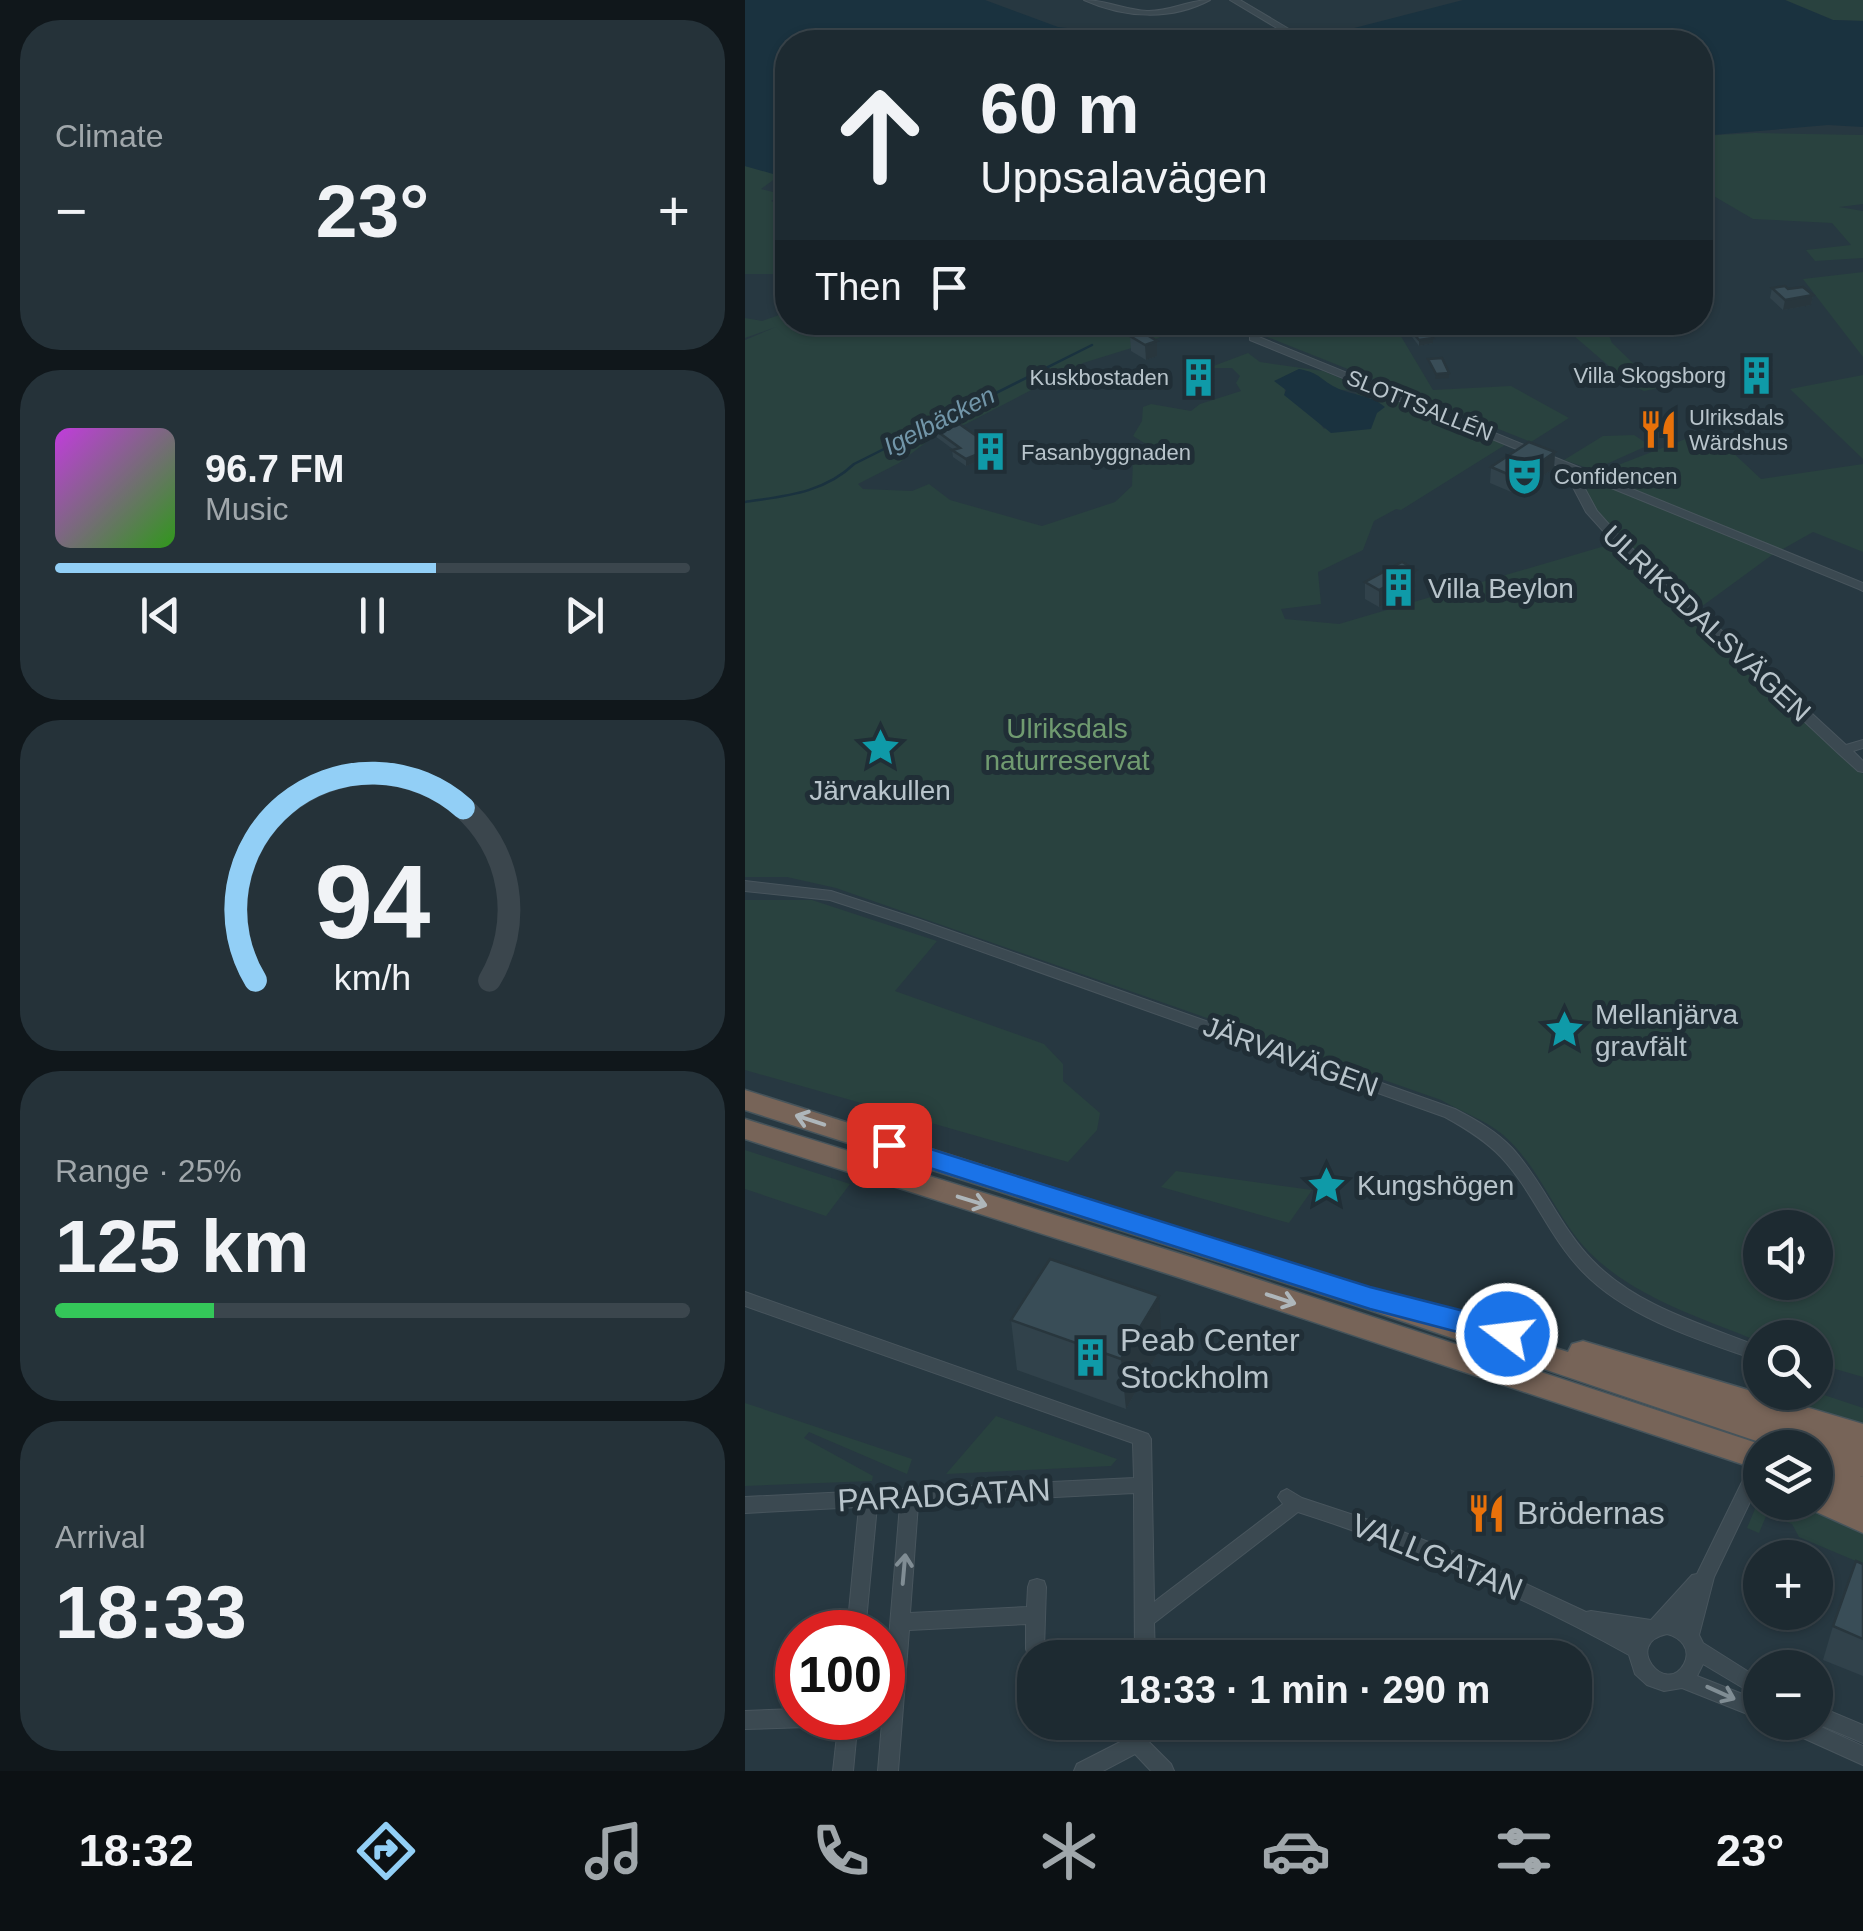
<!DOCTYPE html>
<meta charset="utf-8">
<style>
body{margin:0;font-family:Helvetica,sans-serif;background:#253239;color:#f1f3f6;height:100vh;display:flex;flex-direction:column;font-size:38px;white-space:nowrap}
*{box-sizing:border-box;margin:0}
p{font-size:32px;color:#a0a7ab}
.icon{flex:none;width:55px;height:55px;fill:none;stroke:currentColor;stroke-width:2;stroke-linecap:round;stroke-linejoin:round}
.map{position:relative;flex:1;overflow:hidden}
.panel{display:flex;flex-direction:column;gap:20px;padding:20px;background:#10171b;width:745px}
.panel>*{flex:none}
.hud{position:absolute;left:30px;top:30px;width:938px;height:305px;border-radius:40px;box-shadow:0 2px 8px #0004,0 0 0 2px #3b464d;background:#1d2a31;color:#f1f3f6;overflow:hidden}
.buttons{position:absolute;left:998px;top:1210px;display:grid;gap:20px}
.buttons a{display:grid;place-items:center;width:90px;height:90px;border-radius:50%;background:#1d2a31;box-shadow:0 2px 8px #0004,0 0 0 2px #3b464d;font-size:50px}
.speed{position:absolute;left:30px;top:1610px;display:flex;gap:20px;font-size:50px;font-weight:700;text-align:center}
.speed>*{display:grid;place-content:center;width:130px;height:130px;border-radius:50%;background:#1d2a31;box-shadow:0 2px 8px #0004,0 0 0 2px #3b464d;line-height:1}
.speed .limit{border:15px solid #d22;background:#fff;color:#111}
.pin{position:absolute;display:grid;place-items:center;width:85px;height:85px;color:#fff;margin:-42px;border-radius:20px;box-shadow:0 5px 15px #0006}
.me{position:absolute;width:110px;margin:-55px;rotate:285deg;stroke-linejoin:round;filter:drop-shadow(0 0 8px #0008)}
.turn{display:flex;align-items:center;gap:35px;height:210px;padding:0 40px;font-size:45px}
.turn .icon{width:130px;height:130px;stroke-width:2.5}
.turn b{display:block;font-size:70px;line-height:85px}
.then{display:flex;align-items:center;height:95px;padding:0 40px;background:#0003;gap:20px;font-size:38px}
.big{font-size:75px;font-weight:600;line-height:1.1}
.panel .widget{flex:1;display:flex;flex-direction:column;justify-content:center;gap:15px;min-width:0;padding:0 35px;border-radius:40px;background:#253239}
.panel .dial{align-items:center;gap:0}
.dial svg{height:260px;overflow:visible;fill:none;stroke:#3b464d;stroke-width:7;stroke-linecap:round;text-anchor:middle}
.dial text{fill:#f1f3f6;stroke:none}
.song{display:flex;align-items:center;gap:30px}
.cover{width:120px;height:120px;border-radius:15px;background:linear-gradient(135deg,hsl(290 70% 55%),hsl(110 70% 35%))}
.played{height:10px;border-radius:5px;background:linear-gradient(90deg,#92cff6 60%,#3b464d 60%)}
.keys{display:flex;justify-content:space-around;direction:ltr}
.heat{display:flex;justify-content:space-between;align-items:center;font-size:55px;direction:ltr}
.charge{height:15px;border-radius:8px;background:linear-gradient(90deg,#34c759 25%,#3b464d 0)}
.trip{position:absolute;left:272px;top:1640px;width:575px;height:100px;border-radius:40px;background:#1d2a31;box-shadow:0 2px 8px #0004,0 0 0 2px #3b464d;font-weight:600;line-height:100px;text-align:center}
.tabs{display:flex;height:160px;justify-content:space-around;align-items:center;background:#0c1114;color:#a0a7ab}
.tabs .icon{width:70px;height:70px}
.tabs .selected{color:#92cff6}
.tabs b{font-size:45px;color:#f1f3f6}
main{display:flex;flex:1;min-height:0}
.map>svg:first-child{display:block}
.green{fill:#29423f;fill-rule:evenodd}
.water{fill:#1a323f}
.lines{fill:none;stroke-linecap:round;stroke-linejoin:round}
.stream{stroke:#1a323f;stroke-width:2.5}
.minor-casing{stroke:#48555d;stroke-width:2}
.motorway-casing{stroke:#46545b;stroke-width:3}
.minor{fill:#3b4951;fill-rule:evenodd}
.motorway{fill:#776458;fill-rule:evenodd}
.wall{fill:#31424b}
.shaded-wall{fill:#28363d}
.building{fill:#394d57;stroke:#28363d;stroke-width:2.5}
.oneway{stroke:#aeb6ba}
.oneway2{stroke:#808d94}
.route{fill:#1a73e8;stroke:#114b97;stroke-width:2.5}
.labels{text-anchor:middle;stroke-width:10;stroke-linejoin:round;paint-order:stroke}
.far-poi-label{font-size:22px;fill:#b8c4cb;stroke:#202e36;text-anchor:start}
.far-street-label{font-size:22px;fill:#b8c4cb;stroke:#202e36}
.far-water-label{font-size:25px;font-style:italic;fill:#7296a9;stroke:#202e36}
.poi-label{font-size:28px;fill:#b8c4cb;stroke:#202e36;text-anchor:start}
.street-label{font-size:28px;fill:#b8c4cb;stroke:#202e36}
.park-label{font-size:28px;fill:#709b70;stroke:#202e36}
.near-poi-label{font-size:32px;fill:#b8c4cb;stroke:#202e36;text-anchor:start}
.near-street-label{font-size:32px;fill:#b8c4cb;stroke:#202e36}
</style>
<main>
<section class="panel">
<div class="widget"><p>Climate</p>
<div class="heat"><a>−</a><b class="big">23°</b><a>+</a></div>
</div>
<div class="widget">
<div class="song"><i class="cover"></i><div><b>96.7 FM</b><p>Music</p></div></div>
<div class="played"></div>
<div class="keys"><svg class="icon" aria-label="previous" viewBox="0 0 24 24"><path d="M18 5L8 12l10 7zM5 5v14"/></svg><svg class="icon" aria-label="pause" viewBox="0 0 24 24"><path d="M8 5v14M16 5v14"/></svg><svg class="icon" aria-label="next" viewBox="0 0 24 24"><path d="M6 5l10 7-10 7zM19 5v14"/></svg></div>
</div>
<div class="widget dial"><svg viewBox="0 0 100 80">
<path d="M14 69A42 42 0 1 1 86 69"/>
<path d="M14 69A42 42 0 0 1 78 16" stroke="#92cff6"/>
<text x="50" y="56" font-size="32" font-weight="700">94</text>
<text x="50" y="72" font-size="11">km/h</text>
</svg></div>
<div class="widget"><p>Range · 25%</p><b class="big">125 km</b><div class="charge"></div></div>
<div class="widget"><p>Arrival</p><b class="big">18:33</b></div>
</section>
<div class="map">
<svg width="1118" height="1771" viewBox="0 0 1118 1771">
<rect width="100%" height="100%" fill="#273841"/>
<g class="green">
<path d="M1040,0H1118V21L1088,20Z"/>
<path d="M1010,133L1118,135V204L1094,207L1118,211V258L1070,261L1061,250L1106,245L1087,223L1008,219L955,188V136Z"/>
<path d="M0,166L35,175L16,189L36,194L26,201L42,208V279L33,274H0Z"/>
<path d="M1118,272V357L1058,279Z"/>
<path d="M37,314L42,315L43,323L166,322L177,327L186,322L450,323L393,346L338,363L221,424L188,437L154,463L113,484L118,489L167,491L184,484L205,500L297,526L370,502L387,486L388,460L406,447L388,436L397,421L398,407L406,404L446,411L455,404L496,391L491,383L495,376L487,368H463L503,353L515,362L578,371L760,445L656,510L651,509L629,521L618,550L573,572L576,604L536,609L540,619L594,624L863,545L873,546L1118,774V1377L1073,1364L1070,1371V1338H1015V1342C957,1318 890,1298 844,1252C810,1217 795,1166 757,1134C740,1120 715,1111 696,1100L91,888L42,877H0V340L31,327L0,338V318L17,321ZM554,369L592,389L613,392L579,429L568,414L540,395L539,377ZM1015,1228H1070V1282H1015Z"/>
<path d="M487,323H648L688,390L766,386L824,418L786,442Z"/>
<path d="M814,323H859L867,343L914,388L899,391L886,385Z"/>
<path d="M1118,375V459L1045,389Z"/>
<path d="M958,432L968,434L1016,479L1118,464V552L1068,532L1027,555L956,607C916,573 866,539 839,493L860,470L943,438L950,442L964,437Z"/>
<path d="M889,435L904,445L848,470L819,460L858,436Z"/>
<path d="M0,900H67L192,941L150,991L299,1044L318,1064V1081L355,1113L352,1130L323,1162L0,1070Z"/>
<path d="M0,1150L105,1184L81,1216L0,1189Z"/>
<path d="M431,1171L567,1190L544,1223L416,1187Z"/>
<path d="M1070,1392L1118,1408V1426L1050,1403L1057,1393Z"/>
<path d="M0,1403L167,1459L162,1474L64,1432L59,1438L128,1476L127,1481L0,1486Z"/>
<path d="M251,1416L372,1459L366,1466L201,1474Z"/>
<path d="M1015,1497V1502L1056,1503L1118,1531V1564L1054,1537L1047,1524L1022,1514L1014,1533L1002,1528Z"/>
</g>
<g class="water">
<path d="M0,0H240L313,27L443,42H42V178L0,166Z"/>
<path d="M718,0H1040L1088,20L1118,21V127L1083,125L955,136V42H555Z"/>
<path d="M554,369C576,373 575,380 592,388C608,396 625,394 640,407L632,413L626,429L586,433L539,395L541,390L529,381Z"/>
</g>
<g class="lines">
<path class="stream" d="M0,502C40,496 79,493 109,464L347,345"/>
<defs>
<g id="minor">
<path d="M339,0C361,0 380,10 402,11C424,12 443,0 465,0C426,21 379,18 339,0Z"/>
<path d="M485,0H495L559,38L552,40Z"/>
<path d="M509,335L1118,583V591L1114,589L832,474L852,511L877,539L1101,745L1118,740V748L1108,751L1118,761V772L1113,771L1093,753L869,543L841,512L818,468L505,340V336Z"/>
<path d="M0,881L86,891L175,920L710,1109C731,1120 751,1131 767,1148C798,1182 815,1227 847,1260C891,1306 957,1324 1015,1347V1361C954,1340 882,1318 837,1271C804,1237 788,1191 756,1157C740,1140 720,1128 700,1117L165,926L85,900L0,891Z"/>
<path d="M0,1292L403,1434L406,1439L409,1602L538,1504L533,1497L536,1492L542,1489L557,1498L645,1527L732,1561L841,1612L846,1611L906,1620L947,1575L952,1574L1000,1476L1006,1473L1012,1476L1015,1481L969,1577L954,1635L958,1643L1015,1679V1698L958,1664L952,1676L1015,1701V1719L937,1688L919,1691L902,1685L890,1674L884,1655C778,1596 669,1549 553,1512L409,1623L410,1658H390L389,1493L173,1504L165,1613L282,1607L283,1587L285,1581L292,1579L299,1581L301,1587L299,1649L297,1655L290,1658L283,1655L281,1649V1624L164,1630L153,1771H133L155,1505L132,1506L120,1632H102L114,1507L0,1513V1497L389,1478L388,1443L0,1306ZM922,1634C935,1637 947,1649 939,1664C921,1697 877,1643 922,1634Z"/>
<path d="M1030,1392H1048L1044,1404L1038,1406L1032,1404L1029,1399Z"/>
<path d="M1070,1705L1118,1725V1743L1068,1722H1070Z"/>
<path d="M52,1709V1718H71L69,1724L62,1727L0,1729V1711Z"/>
<path d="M94,1718H113L108,1771H88Z"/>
<path d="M385,1722H405L402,1740L426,1764L429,1771H406L390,1754L358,1771H329L332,1764L383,1738Z"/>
<path d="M1033,1722H1065L1118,1746V1765L1036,1728Z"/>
</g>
<g id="motorway">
<path d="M0,1090L823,1352L827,1344L838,1341L1118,1424V1477L1074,1462L1118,1477V1533L1058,1506L1057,1502H1070V1448H1032L619,1308L0,1110Z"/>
<path d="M0,1119L442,1256L1027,1448H1015V1470L436,1278L0,1139Z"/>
</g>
</defs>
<use href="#minor" class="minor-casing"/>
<use href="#motorway" class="motorway-casing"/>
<use href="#minor" class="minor"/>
<use href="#motorway" class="motorway"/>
</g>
<g class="wall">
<path d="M1027,288L1043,289L1068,295L1066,305L1038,310L1025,298Z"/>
<path d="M664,328L688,343L674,346L664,333Z"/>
<path d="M397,332L412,356L401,360L386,351L385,336Z"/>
<path d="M997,362L1024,369L1022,379L1007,382L996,372Z"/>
<path d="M189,429L236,439L261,450L221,466L208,457L207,450H209L190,436Z"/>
<path d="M810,452L809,468L771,494L745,483L746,467Z"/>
<path d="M671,570L670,587L634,607L620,599V582Z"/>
<path d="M266,1320L417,1346L381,1409L272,1370Z"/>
<path d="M1118,1564V1676L1078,1660L1088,1626Z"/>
</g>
<g class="shaded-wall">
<path d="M1068,295L1066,305L1038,310L1040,300Z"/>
<path d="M688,338V343L674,346V340Z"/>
<path d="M412,341V356L401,360L400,345Z"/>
<path d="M1024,369L1022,379L1007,382L1008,372Z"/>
<path d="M704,373V378L690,379L691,374Z"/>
<path d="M260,443L261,450L221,466V459Z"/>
<path d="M810,452L809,468L771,494L772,478Z"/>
<path d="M671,570L670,587L634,607V590Z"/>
<path d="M414,1296L417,1346L381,1409L376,1359Z"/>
</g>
<g class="building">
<path d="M1040,286L1043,289L1058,287L1068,295L1040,300L1027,288Z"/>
<path d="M678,326L688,338L674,340L664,328Z"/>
<path d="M397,332L412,341L400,345L385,336Z"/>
<path d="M697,358L704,373L691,374L683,359Z"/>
<path d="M1012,359L1024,369L1008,372L997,362Z"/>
<path d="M210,421L236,439L247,435L260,443L221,459L207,450L215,448L189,429Z"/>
<path d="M784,442L810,452L772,478L746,467Z"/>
<path d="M657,562L671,570L634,590L620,582Z"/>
<path d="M305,1259L414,1296L376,1359L266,1320Z"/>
<path d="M1111,1561L1118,1564V1639L1088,1626Z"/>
</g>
<defs><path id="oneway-shaft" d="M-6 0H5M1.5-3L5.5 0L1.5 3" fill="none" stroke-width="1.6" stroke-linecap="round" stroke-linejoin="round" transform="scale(2.5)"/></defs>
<g class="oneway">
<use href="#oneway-shaft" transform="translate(65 1120) rotate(-162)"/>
<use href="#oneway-shaft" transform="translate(227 1201) rotate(17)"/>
<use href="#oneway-shaft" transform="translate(536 1299) rotate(18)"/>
</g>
<g class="oneway2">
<use href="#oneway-shaft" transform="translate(159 1569) rotate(-85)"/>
<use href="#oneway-shaft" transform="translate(976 1693) rotate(24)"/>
</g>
<path class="route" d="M144,1136L625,1287L762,1322L772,1326L776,1334L772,1341L762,1345L625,1309L135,1152L131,1145L135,1139Z"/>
<defs>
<symbol id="building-bare" viewBox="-9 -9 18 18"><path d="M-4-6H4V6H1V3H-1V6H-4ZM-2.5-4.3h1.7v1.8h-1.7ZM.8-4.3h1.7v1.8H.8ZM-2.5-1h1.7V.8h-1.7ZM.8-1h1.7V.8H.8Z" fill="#0f9aa8" stroke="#202e36" stroke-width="2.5" paint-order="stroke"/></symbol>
<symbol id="restaurant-bare" viewBox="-9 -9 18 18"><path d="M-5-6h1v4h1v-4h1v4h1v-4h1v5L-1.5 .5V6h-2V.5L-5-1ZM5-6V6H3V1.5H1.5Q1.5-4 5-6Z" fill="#e8710a" stroke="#202e36" stroke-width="2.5" paint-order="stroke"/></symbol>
<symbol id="theatre-bare" viewBox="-9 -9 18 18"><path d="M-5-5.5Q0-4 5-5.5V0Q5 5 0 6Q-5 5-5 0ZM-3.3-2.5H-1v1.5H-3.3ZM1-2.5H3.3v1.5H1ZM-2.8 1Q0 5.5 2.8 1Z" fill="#0f9aa8" stroke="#202e36" stroke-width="2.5" paint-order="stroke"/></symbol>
<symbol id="sight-bare" viewBox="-9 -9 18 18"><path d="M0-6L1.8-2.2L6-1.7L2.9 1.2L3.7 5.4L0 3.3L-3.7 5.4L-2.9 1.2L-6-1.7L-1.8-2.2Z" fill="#0f9aa8" stroke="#202e36" stroke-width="2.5" paint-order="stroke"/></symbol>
</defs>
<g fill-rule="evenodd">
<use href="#building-bare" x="984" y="348" width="55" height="55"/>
<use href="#building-bare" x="426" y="350" width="55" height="55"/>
<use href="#restaurant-bare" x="886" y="402" width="55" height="55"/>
<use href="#building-bare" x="218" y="424" width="55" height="55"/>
<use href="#theatre-bare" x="752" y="448" width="55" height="55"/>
<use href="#building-bare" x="626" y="560" width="55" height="55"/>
<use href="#sight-bare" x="108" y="720" width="55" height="55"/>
<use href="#sight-bare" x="792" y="1002" width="55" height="55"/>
<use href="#sight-bare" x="554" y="1158" width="55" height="55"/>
<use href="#building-bare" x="318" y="1330" width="55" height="55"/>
<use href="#restaurant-bare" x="714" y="1486" width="55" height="55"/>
</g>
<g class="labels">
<g class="far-poi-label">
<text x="981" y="383" text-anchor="end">Villa Skogsborg</text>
<text x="424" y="385" text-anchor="end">Kuskbostaden</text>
<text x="944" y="425">Ulriksdals<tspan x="944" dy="25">Wärdshus</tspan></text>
<text x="276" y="460">Fasanbyggnaden</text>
<text x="809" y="484">Confidencen</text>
</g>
<g class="far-street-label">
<text transform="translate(675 405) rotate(22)" y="8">SLOTTSALLÉN</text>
</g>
<g class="far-water-label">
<text transform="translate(194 420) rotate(-27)" y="9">Igelbäcken</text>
</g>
<g class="poi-label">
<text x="683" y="598">Villa Beylon</text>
<text x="135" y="800" text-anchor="middle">Järvakullen</text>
<text x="850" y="1024">Mellanjärva<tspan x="850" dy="32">gravfält</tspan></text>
<text x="612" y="1195">Kungshögen</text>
</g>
<g class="street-label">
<text transform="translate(962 623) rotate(43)" y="10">ULRIKSDALSVÄGEN</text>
<text transform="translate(546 1056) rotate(20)" y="10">JÄRVAVÄGEN</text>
</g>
<g class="park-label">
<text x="322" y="738">Ulriksdals<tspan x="322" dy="32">naturreservat</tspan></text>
</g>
<g class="near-poi-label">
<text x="375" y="1351">Peab Center<tspan x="375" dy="37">Stockholm</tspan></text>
<text x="772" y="1524">Brödernas</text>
</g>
<g class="near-street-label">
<text transform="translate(199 1495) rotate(-3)" y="11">PARADGATAN</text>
<text transform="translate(692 1557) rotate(22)" y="11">VALLGATAN</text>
</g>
</g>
</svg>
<div class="buttons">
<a><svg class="icon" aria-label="sound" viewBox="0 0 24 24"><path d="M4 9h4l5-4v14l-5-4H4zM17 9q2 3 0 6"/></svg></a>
<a><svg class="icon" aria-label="search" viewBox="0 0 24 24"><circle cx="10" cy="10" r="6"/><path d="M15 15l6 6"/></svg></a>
<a><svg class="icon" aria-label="layers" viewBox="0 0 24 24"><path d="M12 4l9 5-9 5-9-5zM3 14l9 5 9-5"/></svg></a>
<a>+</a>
<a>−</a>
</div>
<div class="speed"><div class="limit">100</div></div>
<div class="pin" style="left:144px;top:1145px;background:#d93025"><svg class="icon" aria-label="arrive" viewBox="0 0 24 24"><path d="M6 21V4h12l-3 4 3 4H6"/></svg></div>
<svg class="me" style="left:762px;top:1334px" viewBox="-20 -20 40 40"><circle r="17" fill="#1a73e8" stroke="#fff" stroke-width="3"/><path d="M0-11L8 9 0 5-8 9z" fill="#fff"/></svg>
<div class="trip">18:33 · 1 min · 290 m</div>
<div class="hud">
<div class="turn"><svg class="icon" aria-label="ahead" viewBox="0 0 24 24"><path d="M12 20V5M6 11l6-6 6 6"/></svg><div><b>60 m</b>Uppsalavägen</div></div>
<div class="then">Then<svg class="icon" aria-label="arrive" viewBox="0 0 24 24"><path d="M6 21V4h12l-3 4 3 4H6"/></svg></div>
</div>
</div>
</main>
<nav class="tabs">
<b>18:32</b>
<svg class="icon selected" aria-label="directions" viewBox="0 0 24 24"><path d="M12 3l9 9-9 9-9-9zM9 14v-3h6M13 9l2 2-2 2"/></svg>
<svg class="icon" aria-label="music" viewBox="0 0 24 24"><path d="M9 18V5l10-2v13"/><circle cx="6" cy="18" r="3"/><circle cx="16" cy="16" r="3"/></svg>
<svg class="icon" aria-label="phone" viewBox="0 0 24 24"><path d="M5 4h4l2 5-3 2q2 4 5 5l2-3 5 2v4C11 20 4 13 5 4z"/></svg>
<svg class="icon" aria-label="climate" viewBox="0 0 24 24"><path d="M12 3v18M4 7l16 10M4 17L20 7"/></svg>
<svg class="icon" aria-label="car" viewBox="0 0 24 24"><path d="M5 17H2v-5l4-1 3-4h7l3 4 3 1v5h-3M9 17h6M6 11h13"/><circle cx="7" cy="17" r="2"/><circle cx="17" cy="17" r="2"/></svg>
<svg class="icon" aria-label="filters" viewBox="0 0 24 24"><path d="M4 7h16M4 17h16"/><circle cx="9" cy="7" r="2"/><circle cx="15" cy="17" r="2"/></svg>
<b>23°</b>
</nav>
